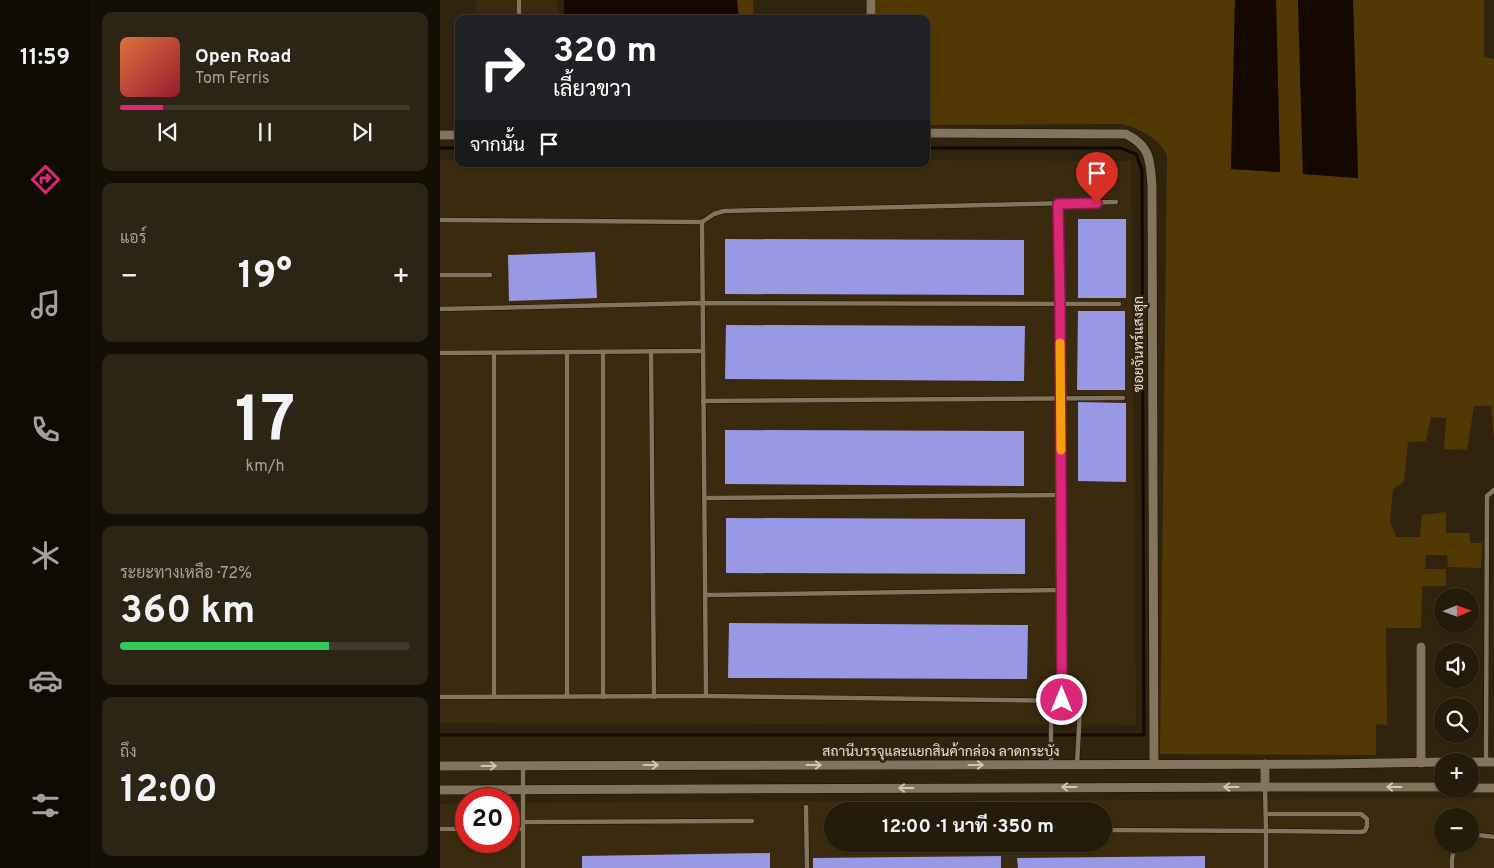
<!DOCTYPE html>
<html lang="th">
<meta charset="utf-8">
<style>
body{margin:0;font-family:Overpass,Sarabun,sans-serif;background:#2c2414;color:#f1f3f6;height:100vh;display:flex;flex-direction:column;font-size:19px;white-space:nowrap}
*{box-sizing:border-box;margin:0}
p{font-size:16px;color:#a3a19d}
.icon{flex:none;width:28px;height:28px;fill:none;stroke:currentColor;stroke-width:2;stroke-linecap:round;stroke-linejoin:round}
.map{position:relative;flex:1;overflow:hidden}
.side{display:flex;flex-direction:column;gap:12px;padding:12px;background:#140f06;width:350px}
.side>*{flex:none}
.hud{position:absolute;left:15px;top:15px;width:475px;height:152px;border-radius:10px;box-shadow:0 1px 4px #0004,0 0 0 1px #41392c;background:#202124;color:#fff;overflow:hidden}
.needle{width:32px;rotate:89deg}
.controls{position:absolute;left:994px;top:588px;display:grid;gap:10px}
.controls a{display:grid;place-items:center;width:45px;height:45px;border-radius:50%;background:#241b0b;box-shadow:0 1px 4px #0004,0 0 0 1px #41392c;font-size:25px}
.speed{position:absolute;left:15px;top:788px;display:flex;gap:10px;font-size:25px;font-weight:700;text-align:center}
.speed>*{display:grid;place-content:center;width:65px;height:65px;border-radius:50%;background:#241b0b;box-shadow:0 1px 4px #0004,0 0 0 1px #41392c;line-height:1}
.speed .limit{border:8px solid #d22;background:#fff;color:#111}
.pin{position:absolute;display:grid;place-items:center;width:42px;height:42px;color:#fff;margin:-51px -21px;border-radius:50% 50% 50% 0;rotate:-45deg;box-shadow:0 0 5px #0007}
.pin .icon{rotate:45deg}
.me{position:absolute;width:55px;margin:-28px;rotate:0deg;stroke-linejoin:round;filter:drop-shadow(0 0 4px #0008)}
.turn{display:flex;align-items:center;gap:18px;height:105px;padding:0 15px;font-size:22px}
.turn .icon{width:65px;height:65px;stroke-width:2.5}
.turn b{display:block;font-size:35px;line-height:42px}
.then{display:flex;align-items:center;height:48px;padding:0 15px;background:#0003;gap:10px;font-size:19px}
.big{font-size:38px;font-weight:700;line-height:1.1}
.side .widget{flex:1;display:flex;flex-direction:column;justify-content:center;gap:8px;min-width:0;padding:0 18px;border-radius:10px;background:#2c2414}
.side .dial{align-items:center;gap:0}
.dial b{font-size:65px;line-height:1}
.song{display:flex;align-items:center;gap:15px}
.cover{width:60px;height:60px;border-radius:8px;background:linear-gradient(135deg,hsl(20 70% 55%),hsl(350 70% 35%))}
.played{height:5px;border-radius:2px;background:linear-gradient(90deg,#db2777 15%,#41392c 15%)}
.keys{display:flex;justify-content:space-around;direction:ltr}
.heat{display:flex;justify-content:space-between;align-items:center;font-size:28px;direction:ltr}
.charge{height:8px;border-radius:4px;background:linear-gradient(90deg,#34c759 72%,#41392c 0)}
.trip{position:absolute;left:384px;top:802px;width:288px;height:50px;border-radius:25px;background:#241b0b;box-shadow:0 1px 4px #0004,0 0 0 1px #41392c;font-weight:700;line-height:50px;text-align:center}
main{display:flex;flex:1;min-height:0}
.tab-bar{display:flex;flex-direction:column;width:90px;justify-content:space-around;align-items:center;background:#0e0b04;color:#a3a19d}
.tab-bar .icon{width:35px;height:35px}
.tab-bar .on{color:#db2777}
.tab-bar b{font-size:22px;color:#f1f3f6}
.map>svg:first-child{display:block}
.built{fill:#3b2b0e;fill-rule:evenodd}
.green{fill:#523903}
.water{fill:#140800}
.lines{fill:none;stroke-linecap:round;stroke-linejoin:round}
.stream{stroke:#140800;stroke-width:3}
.building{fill:#9898e4}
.lane-casing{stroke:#180d00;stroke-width:5.5}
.street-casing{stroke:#180d00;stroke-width:10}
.lane{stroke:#82745d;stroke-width:4.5}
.street{stroke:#82745d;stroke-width:9}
.oneway{stroke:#d0c6b7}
.route-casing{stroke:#8e194d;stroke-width:12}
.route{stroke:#db2777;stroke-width:9}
.slow{stroke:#f59e0b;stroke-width:9}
.labels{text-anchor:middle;stroke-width:5;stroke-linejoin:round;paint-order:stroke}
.street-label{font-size:14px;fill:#eae2d5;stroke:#30240f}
</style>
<main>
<nav class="tab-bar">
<b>11:59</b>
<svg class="icon on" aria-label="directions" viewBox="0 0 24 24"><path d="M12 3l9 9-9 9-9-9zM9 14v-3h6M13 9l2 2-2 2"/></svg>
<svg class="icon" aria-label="music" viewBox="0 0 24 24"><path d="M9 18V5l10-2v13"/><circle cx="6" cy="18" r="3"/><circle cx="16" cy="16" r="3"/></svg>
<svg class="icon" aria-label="phone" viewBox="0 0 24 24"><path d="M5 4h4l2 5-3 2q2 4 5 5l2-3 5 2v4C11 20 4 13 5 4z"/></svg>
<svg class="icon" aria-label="climate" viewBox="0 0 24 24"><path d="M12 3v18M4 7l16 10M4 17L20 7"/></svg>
<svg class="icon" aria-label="car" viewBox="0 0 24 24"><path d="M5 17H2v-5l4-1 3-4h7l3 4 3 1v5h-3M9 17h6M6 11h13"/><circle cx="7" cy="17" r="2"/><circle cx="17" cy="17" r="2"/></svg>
<svg class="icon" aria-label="filters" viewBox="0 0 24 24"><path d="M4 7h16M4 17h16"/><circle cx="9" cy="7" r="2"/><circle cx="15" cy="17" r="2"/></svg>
</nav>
<section class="side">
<div class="widget">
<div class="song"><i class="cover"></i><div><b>Open Road</b><p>Tom Ferris</p></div></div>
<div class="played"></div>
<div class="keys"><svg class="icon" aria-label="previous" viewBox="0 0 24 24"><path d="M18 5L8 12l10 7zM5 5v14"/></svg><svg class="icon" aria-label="pause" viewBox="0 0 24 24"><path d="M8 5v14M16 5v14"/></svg><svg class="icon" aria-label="next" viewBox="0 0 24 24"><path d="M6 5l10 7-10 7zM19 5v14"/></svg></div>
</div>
<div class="widget"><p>แอร์</p>
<div class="heat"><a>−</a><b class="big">19°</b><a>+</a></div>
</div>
<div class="widget dial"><b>17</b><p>km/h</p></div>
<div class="widget"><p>ระยะทางเหลือ · 72%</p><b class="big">360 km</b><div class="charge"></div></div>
<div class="widget"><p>ถึง</p><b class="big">12:00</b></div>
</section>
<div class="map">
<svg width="1054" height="868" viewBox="0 0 1054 868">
<rect width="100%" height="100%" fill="#30240f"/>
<g class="built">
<rect x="36" y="0" width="81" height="19"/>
<path d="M0,160H19V164H486V160L691,161L696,725L0,723Z"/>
<path d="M1054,798V868H0V804L26,803V841H69V803ZM392,811H662V844H392ZM1002,816H1030V844H1002Z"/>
</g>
<g class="green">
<path d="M297,0H313L314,19H299Z"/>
<path d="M426,0H795L791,169L840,172L836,0H858L863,174L918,178L913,0H1044V57L1054,59V441L1051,406H1034L1027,450L1004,449L1006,418L991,417L986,441L968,442L964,482L953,489L950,521L956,537H980L982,515L1006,512V533H1030V543H1042L1041,568L1008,567L1007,555H986L985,569H1006V586H982L981,628H946L947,725L936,724V755L720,754L727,155C719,138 701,130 683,124L486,125V19H426Z"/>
</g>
<g class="water">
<path d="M124,0H297L299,19H124Z"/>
<path d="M795,0H836L840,172L791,169Z"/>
<path d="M858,0H913L918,178L863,174Z"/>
</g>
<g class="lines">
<g class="stream">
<path d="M0,148H19"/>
<path d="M0,735H704L702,170L696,154L680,148H486"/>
</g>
</g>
<g class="building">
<rect x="638" y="219" width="48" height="79"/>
<path d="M285,239L584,240V295L285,294Z"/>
<path d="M155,252L157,298L69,301L68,255Z"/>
<path d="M638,311H685V390H637Z"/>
<path d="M286,325L585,326L584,381L285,379Z"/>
<path d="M638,402L686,403V482L638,481Z"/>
<path d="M285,430L584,431V486L285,484Z"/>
<path d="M286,518L585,519V574L286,573Z"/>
<path d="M289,623L588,625L587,679L288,678Z"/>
<path d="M330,853V868H142V856Z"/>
<path d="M561,856V868H373V858Z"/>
<path d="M765,856V868H578L577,858Z"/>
</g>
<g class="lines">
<defs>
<g id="lane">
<path d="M79,0V19"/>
<path d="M618,204L620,305L622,700"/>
<path d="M0,220L262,222L274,214L284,211L676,202"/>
<path d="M262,222L266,696"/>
<path d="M0,275H50"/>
<path d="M0,309L262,303L679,304"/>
<path d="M211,351L214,697"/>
<path d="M127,352V697"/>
<path d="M0,353L263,351"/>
<path d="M54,353V697"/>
<path d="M263,401L683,398"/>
<path d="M264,498L621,495"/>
<path d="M265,595L621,590"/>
<path d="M0,697L266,696L633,701L638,705L640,710L637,764"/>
<path d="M163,697V352"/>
<path d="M1046,762L1047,496L1054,490"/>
<path d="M611,764V700"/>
<path d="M366,807L367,868"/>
<path d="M83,822L312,821"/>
<path d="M0,829H26"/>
<path d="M69,829H83"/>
<path d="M662,830L826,831L825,787"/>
<path d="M1030,834L1054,837"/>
<path d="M83,868V766"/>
<path d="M826,868V831L921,832L925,831L927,826V819L921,814H826"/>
<path d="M1012,868V859L1015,844"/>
</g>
<g id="street">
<path d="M431,0V19"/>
<path d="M486,133L686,134C711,147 710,160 712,186L714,764"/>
<path d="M0,135H19"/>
<path d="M1030,762H1054"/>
<path d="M981,763V647"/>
<path d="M825,764V787"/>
<path d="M0,766L889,764L1002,762"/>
<path d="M1030,788H1054"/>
<path d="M0,790L825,787H1002"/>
</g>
</defs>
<use href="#lane" class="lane-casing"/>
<use href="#street" class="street-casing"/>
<use href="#lane" class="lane"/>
<use href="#street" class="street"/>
</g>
<defs><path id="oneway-shaft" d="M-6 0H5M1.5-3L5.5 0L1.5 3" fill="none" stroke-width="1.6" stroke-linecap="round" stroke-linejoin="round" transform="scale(1.25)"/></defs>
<g class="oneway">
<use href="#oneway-shaft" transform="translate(211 765)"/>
<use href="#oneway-shaft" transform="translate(374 765)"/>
<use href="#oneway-shaft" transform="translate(536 765)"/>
<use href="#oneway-shaft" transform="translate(49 766)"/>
<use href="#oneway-shaft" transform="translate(629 787) rotate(180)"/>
<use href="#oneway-shaft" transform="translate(791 787) rotate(180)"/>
<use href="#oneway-shaft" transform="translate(954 787) rotate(-180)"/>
<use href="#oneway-shaft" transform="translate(466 788) rotate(180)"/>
</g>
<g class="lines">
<defs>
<path id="route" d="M622,700L620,305L618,204L657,203"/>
</defs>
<use href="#route" class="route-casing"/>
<use href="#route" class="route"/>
<path class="slow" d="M620,343L621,450"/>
</g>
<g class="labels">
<g class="street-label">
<text transform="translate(698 344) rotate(-90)" y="5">ซอยจันทร์แสงสุก</text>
<text x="501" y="756">สถานีบรรจุและแยกสินค้ากล่อง ลาดกระบัง</text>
</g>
</g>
</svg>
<div class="controls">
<a><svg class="needle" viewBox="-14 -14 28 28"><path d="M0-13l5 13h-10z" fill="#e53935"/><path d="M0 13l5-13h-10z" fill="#a3a19d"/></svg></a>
<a><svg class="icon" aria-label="sound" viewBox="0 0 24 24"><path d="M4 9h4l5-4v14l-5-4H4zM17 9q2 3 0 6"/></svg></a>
<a><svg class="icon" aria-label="search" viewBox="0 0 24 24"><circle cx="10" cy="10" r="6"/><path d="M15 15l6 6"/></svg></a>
<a>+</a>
<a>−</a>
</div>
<div class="speed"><div class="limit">20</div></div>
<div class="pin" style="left:657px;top:203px;background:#d93025"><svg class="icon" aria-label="arrive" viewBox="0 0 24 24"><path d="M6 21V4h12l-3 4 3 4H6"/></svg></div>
<svg class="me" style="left:622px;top:700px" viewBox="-20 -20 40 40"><circle r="17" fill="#db2777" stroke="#fff" stroke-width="3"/><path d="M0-11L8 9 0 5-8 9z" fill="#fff"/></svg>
<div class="trip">12:00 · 1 นาที · 350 m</div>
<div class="hud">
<div class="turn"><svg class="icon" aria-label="right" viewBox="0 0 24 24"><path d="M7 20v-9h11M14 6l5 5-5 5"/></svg><div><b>320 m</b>เลี้ยวขวา</div></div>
<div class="then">จากนั้น<svg class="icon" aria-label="arrive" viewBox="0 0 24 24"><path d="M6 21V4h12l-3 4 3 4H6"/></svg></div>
</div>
</div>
</main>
